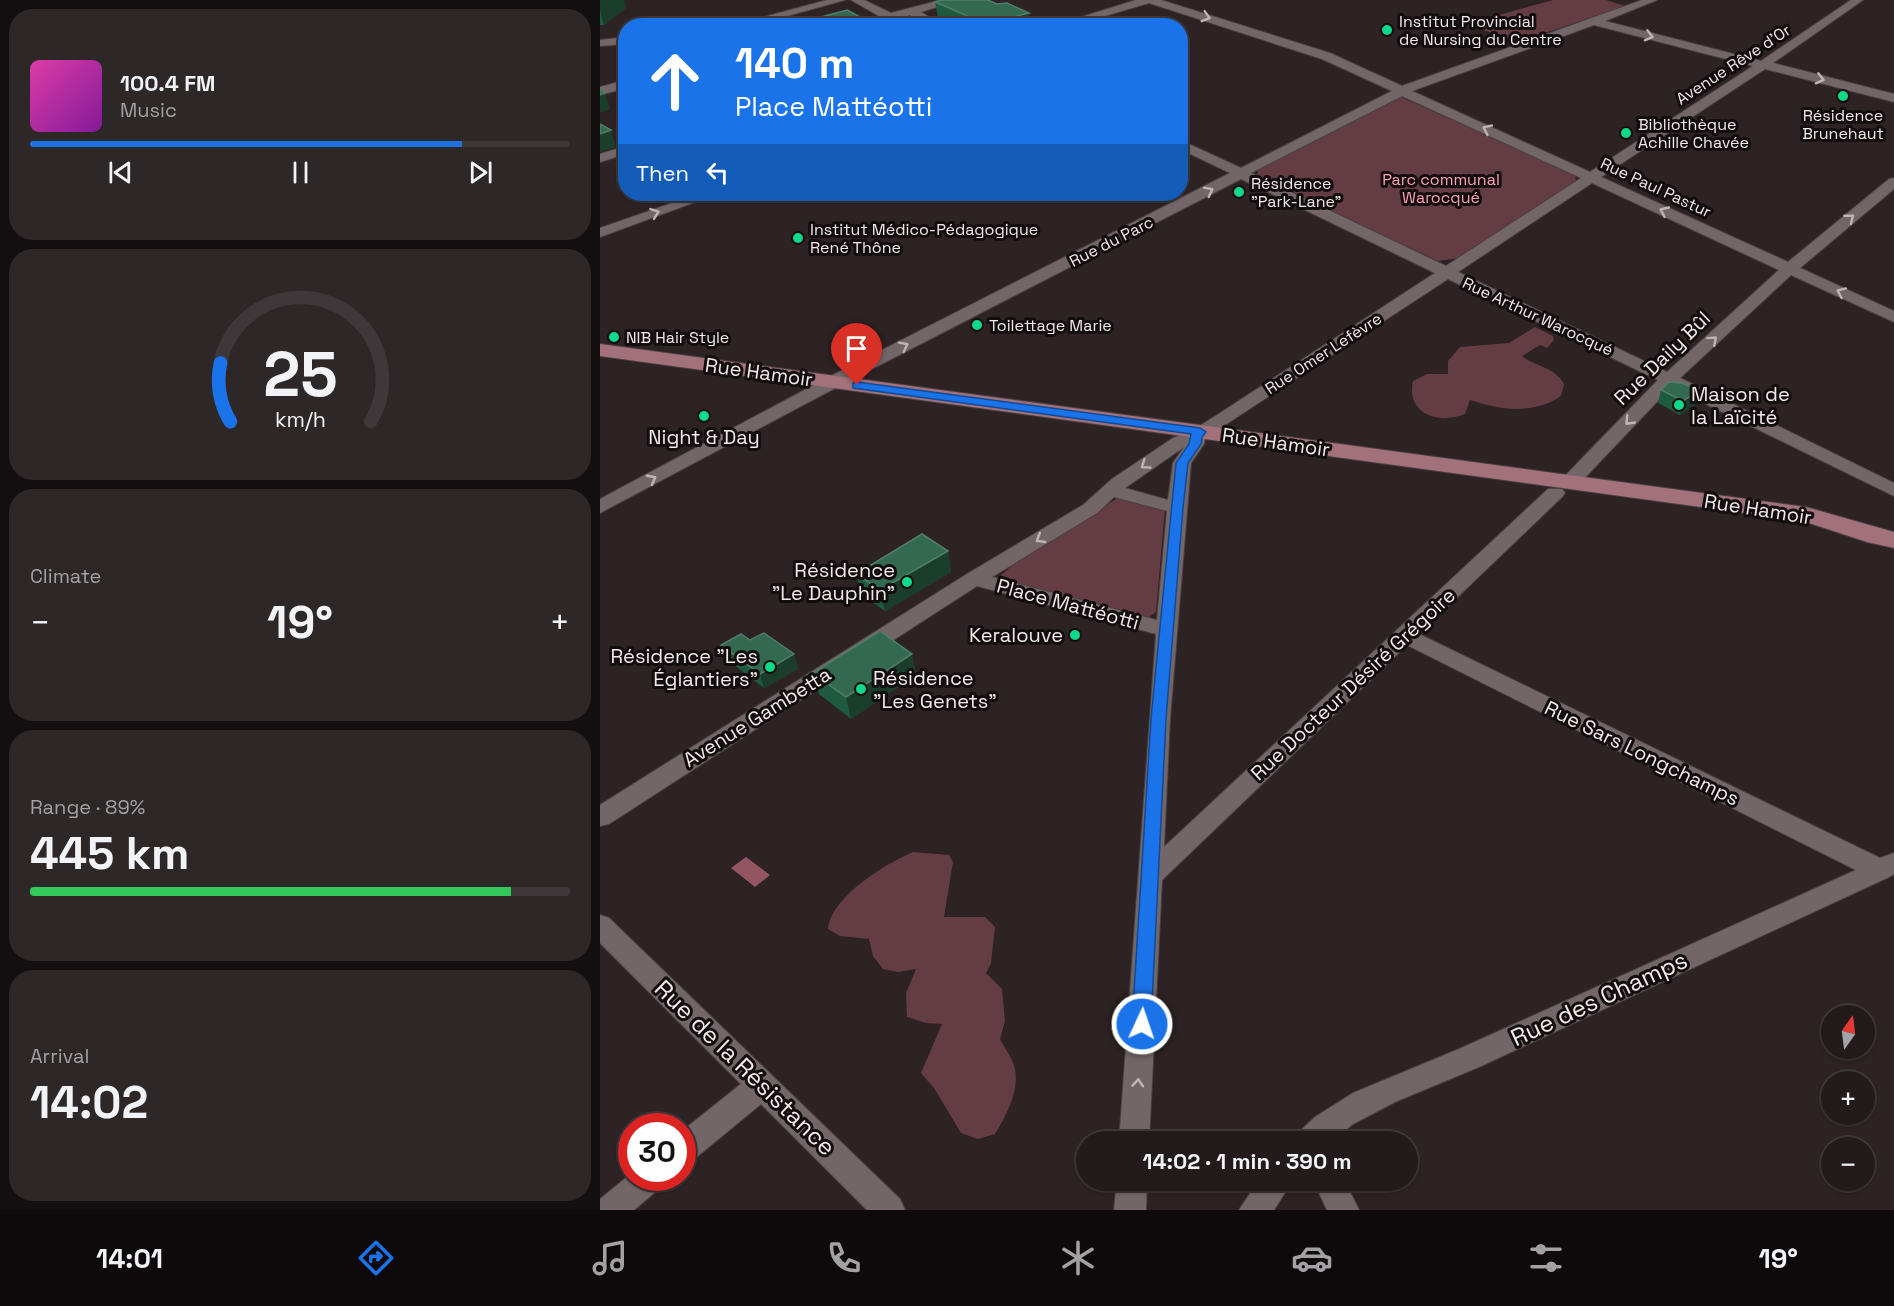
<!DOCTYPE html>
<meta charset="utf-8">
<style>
body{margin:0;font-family:"Space Grotesk",sans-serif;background:#2e2728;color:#f1f3f6;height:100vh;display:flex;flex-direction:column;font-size:22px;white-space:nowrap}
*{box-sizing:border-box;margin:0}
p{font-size:20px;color:#a2a1a3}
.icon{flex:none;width:33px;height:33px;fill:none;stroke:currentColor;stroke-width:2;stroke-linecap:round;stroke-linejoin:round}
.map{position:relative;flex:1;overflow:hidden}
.drawer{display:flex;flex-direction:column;gap:9px;padding:9px;background:#130e0f;width:600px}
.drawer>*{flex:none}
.top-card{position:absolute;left:18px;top:18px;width:570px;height:183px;border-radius:24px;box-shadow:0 2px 4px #0004,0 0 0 2px #3f383a;background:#1a73e8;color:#fff;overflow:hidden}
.needle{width:39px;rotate:14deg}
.buttons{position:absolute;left:1221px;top:1005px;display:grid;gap:12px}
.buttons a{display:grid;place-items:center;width:54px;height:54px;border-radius:50%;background:#221a1b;box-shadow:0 2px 4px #0004,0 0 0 2px #3f383a;font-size:30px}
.speed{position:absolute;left:18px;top:1113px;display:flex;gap:12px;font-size:30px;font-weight:700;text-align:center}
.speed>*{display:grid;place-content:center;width:78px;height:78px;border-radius:50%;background:#221a1b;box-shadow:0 2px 4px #0004,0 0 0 2px #3f383a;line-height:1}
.speed .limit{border:9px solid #d22;background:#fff;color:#111}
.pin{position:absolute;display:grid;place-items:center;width:51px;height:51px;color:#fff;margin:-62px -26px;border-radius:50% 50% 50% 0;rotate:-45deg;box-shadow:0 0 6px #0007}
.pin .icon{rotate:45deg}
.me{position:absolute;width:66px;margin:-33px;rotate:3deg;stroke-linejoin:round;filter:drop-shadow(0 0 4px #0008)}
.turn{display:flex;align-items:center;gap:21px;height:126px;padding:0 18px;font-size:27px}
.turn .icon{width:78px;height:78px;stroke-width:2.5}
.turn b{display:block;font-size:42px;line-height:51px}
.then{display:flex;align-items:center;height:57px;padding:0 18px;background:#0003;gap:12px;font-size:22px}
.big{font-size:45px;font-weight:700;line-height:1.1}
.drawer .tile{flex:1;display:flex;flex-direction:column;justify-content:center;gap:9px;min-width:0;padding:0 21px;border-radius:24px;background:#2e2728}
.drawer .dial{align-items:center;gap:0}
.dial svg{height:156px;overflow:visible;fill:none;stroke:#3f383a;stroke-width:7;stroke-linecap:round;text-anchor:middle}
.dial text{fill:#f1f3f6;stroke:none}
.song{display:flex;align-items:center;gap:18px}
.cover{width:72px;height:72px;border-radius:9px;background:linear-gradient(135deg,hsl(320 70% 55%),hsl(290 70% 35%))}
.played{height:6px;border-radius:3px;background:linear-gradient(90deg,#1a73e8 80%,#3f383a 80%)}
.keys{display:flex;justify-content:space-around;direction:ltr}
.heat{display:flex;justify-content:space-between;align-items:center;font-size:33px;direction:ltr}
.charge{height:9px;border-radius:4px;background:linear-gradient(90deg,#34c759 89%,#3f383a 0)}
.trip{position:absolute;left:476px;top:1131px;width:342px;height:60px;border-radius:30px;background:#221a1b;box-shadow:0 2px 4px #0004,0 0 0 2px #3f383a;font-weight:700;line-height:60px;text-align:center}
.menu{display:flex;height:96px;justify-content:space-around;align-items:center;background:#0e0a0b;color:#a2a1a3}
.menu .icon{width:42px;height:42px}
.menu .selected{color:#1a73e8}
.menu b{font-size:27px;color:#f1f3f6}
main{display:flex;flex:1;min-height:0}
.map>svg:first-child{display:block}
.green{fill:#643c44}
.water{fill:#935662}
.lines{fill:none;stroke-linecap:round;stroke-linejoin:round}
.minor-casing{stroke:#4a4042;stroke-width:2}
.major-casing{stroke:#4a4042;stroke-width:2}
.minor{fill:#736668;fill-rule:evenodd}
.major{fill:#a3717b;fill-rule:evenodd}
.wall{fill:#1d5a3f}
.shaded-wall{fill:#1a3d2c}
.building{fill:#346951;stroke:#517d69;stroke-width:1.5}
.oneway{stroke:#bfb5b6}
.route{fill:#1a73e8;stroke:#114b97;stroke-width:1.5}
.poi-dot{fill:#0dd98a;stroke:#120d0e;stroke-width:2}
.labels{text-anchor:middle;stroke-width:6;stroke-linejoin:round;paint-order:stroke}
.far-poi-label{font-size:16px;fill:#f1e9ea;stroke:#120d0e;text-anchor:start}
.far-street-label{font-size:16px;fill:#f1e9ea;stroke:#120d0e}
.far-park-label{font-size:16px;fill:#fea1b3;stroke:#120d0e}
.street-label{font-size:20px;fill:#f1e9ea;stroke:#120d0e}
.poi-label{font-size:20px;fill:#f1e9ea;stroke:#120d0e;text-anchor:end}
.near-street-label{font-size:24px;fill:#f1e9ea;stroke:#120d0e}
</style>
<main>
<section class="drawer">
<div class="tile">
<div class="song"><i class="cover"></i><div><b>100.4 FM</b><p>Music</p></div></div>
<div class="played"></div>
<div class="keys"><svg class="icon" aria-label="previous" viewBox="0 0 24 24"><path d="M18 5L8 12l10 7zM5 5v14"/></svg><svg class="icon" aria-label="pause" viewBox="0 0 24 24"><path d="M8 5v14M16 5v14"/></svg><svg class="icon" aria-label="next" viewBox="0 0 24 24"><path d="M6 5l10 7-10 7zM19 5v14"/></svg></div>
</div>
<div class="tile dial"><svg viewBox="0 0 100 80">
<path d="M14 69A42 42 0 1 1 86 69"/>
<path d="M14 69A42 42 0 0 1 9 39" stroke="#1a73e8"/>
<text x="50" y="56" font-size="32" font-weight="700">25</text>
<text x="50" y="72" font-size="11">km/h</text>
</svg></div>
<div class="tile"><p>Climate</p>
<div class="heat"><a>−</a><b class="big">19°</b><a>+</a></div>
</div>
<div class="tile"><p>Range · 89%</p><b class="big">445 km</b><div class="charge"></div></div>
<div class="tile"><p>Arrival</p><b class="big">14:02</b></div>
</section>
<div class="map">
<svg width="1294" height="1210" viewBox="0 0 1294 1210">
<rect width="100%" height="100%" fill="#2d2224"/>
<g class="green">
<path d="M953,0H1006L1025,6L918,42L866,24Z"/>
<path d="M799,96L975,175L976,181L860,258L838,261L657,176L658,169Z"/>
<path d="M935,327L953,336L954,340L947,348L940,345L922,356C936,367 955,367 964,384L961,396C933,415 900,410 870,400L865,414C838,425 806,414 813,381L827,374H848V361L860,347L909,343Z"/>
<path d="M521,496L565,508L556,612L549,617H539L399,580L400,576L417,561Z"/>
<path d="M313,852L349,855L353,862L344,917H385L395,927L391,963L386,973L402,989L405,1021L400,1039C404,1047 411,1056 414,1065C421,1087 407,1115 395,1134L378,1139L361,1133L334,1088L321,1073L342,1024L326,1023L307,1017L306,993L316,969L298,972L283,969L273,956L269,939L240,936L228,929C231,897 285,864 313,852Z"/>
</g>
<path class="water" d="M146,857L170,875L155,887L131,868Z"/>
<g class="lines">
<defs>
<g id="minor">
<path d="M227,0H245L151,26H130Z"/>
<path d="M251,0H264L291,13L341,0H359L321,12L344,26H330L310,15L271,26H251L279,16Z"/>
<path d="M536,0H561L730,53L802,86L1042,0H1057L1005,21L1161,61L1251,0H1263L1173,63L1294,94V102L1165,69L1001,177L1188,262L1289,179L1294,178V189L1200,268L1294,311V322L1191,275L1080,378L1294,483V496L1071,387L976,487H962L960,483L962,479L1058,380L848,279L605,438L604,444L591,463L570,719L564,847L948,489H962L965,493L962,497L819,634L1280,858L1294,853V874L1289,877L879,1067L795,1102L753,1124L731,1142H695L699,1132L715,1117L753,1093L859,1049L1256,870L807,645L562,880L549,1142H519L556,634L377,586L9,824L0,826V805L367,574L483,505L512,479L573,438L590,432L617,415L835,273L641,179L239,386L0,513V499L227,378L630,173L580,149V140L641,168L792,91L722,59L549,3L471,26H452ZM994,25L1153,66L990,172L812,91ZM802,96L981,178L846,266L651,173ZM992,183L1179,270L1067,372L858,272ZM584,447L573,463L568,500L525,488ZM514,497L567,511L557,620L392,577L497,513Z"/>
<path d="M26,37V44L0,46V40Z"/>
<path d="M26,80V88L0,95V87Z"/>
<path d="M26,146V154L0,162V154Z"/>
<path d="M98,194H117L0,237V228Z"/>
<path d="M0,915L9,918L300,1199L305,1210H267L161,1104L93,1160L82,1164V1131L141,1084L0,943Z"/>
<path d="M32,1173V1178H64L60,1188L34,1210H0V1199Z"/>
<path d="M517,1180H547L546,1210H514Z"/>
<path d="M659,1180H693L674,1210H639Z"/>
<path d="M713,1180H744L759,1210H727Z"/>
</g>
<path id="major" d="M0,344L1206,507L1294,532V548L1267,542L1203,521L0,356Z"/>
</defs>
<use href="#minor" class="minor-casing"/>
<use href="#major" class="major-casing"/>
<use href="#minor" class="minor"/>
<use href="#major" class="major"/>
</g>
<g class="wall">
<path d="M0,0L26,8L4,25H0Z"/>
<path d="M335,2L430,26H356L338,17Z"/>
<path d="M213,19L275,25L288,26H214Z"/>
<path d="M1061,390L1099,391L1096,404L1080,415L1058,403Z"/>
<path d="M348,551L351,572L285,611L261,594L256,574Z"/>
<path d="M150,640L194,654L198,669L164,688L126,659L121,645Z"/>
<path d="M312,654L316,675L251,719L219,694L213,673Z"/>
</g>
<g class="shaded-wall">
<path d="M0,0H24L26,8L4,25L0,10Z"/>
<path d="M429,13L430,26H386V24Z"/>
<path d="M5,93L10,109L0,113V95Z"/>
<path d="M11,130L16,147L0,152V134Z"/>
<path d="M1099,391L1096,404L1080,415L1083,401Z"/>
<path d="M348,551L351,572L285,611L280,590Z"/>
<path d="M194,654L198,669L164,688L160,674Z"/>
<path d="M312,654L316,675L251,719L246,697Z"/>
</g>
<g class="building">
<path d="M343,0H388L397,4L407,3L429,13L386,24L335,2Z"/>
<path d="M247,10L275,25L288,22L287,26H224L213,19Z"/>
<path d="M0,89L5,93L0,95Z"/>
<path d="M0,124L11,130L0,134Z"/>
<path d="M1069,382L1082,383L1099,391L1083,401L1061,390Z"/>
<path d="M322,534L348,551L280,590L256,574Z"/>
<path d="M280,631L312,654L246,697L213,673Z"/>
<path d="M164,633L194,654L160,674L121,645L141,634L150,640Z"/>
</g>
<defs><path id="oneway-chevron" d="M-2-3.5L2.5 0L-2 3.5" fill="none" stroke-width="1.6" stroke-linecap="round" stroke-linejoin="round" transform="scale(1.5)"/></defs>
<g class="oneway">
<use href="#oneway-chevron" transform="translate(606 17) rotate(17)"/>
<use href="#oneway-chevron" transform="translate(1049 36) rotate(14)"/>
<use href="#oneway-chevron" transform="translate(1220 79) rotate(14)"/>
<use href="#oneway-chevron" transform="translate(887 129) rotate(-155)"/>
<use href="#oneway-chevron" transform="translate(609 191) rotate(-27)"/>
<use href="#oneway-chevron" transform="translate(1064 211) rotate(-155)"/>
<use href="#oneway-chevron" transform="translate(55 213) rotate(-20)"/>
<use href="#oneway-chevron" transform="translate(1250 218) rotate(-39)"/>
<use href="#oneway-chevron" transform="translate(1241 292) rotate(-156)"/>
<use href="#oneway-chevron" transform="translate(1113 340) rotate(-42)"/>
<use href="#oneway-chevron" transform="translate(304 346) rotate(-27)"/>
<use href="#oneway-chevron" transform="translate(1029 421) rotate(134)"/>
<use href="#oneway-chevron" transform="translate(545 465) rotate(146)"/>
<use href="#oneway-chevron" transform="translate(52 479) rotate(-28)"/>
<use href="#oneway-chevron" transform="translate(440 539) rotate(149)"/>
<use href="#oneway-chevron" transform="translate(538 1083) rotate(-86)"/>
</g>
<path class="route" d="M257,382L600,428L606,432L602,437L601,444L588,463L583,508L566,719L551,1024L548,1029L542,1032L535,1029L532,1024L551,719L576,463L589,444L591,434L253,388V383Z"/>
<g class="poi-dot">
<circle cx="787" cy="30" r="6"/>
<circle cx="1243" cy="96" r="6"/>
<circle cx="1026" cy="133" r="6"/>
<circle cx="639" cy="192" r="6"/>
<circle cx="198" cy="238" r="6"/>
<circle cx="377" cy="325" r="6"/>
<circle cx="14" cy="337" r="6"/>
<circle cx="1079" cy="405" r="6"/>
<circle cx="104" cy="416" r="6"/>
<circle cx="307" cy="582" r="6"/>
<circle cx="475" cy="635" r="6"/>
<circle cx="170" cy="667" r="6"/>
<circle cx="261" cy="689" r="6"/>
</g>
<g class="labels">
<g class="far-poi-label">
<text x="799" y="27">Institut Provincial<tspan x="799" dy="18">de Nursing du Centre</tspan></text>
<text x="1243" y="121" text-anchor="middle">Résidence<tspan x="1243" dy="18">Brunehaut</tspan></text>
<text x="1038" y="130">Bibliothèque<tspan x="1038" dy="18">Achille Chavée</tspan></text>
<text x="651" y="189">Résidence<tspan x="651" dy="18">"Park-Lane"</tspan></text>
<text x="210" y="235">Institut Médico-Pédagogique<tspan x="210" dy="18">René Thône</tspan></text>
<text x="389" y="331">Toilettage Marie</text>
<text x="26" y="343">NIB Hair Style</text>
</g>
<g class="far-street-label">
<text transform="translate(1133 64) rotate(-33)" y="6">Avenue Rêve d'Or</text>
<text transform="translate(1056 187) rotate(25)" y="6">Rue Paul Pastur</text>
<text transform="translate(511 241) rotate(-27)" y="6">Rue du Parc</text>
<text transform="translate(938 316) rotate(25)" y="6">Rue Arthur Warocqué</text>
<text transform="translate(723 353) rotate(-33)" y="6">Rue Omer Lefèvre</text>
</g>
<g class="far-park-label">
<text x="841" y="185">Parc communal<tspan x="841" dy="18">Warocqué</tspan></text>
</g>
<g class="street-label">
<text transform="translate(1062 358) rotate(-44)" y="7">Rue Daily Bûl</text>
<text transform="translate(159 372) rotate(8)" y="7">Rue Hamoir</text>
<text transform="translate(676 442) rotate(8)" y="7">Rue Hamoir</text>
<text transform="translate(1158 509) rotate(9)" y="7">Rue Hamoir</text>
<text transform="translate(468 604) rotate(15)" y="7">Place Mattéotti</text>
<text transform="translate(753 684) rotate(-43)" y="7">Rue Docteur Désiré Grégoire</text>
<text transform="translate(157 717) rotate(-32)" y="7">Avenue Gambetta</text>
<text transform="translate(1042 753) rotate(26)" y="7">Rue Sars Longchamps</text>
</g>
<g class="poi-label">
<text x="1091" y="401" text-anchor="start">Maison de<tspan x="1091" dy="23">la Laïcité</tspan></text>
<text x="104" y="444" text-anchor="middle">Night &amp; Day</text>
<text x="295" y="577">Résidence<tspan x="295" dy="23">"Le Dauphin"</tspan></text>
<text x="463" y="642">Keralouve</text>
<text x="158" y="663">Résidence "Les<tspan x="158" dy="23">Églantiers"</tspan></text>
<text x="273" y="685" text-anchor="start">Résidence<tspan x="273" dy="23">"Les Genets"</tspan></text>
</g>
<g class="near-street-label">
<text transform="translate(999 999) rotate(-25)" y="8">Rue des Champs</text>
<text transform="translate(145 1068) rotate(44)" y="8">Rue de la Résistance</text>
</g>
</g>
</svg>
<div class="buttons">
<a><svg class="needle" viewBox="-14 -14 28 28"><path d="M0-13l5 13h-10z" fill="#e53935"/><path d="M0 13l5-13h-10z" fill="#a2a1a3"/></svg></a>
<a>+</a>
<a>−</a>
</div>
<div class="speed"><div class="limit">30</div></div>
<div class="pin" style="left:257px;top:385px;background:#d93025"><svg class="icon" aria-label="arrive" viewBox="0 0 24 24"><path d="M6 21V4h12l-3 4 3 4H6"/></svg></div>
<svg class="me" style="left:542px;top:1024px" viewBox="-20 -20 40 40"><circle r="17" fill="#1a73e8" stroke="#fff" stroke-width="3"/><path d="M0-11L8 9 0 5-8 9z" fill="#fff"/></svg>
<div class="trip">14:02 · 1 min · 390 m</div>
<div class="top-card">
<div class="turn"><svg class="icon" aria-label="ahead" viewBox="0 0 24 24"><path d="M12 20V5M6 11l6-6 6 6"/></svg><div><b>140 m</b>Place Mattéotti</div></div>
<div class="then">Then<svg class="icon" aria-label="left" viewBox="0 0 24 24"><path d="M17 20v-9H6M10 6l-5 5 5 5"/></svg></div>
</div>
</div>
</main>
<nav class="menu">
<b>14:01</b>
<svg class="icon selected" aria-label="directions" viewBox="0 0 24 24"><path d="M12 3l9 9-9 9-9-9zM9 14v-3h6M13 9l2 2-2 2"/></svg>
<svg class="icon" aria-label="music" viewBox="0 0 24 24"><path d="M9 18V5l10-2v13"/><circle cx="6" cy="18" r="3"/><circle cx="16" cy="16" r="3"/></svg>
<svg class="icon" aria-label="phone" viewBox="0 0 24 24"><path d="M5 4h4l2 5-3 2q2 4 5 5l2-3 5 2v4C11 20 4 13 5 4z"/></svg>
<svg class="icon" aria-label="climate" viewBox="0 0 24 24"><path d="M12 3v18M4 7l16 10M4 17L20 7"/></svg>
<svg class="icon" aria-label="car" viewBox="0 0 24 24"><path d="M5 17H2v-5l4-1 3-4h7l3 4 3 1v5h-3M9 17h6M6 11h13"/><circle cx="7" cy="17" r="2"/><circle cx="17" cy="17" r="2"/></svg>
<svg class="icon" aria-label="filters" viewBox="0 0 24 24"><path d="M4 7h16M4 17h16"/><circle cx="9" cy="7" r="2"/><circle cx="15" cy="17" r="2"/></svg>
<b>19°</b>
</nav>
